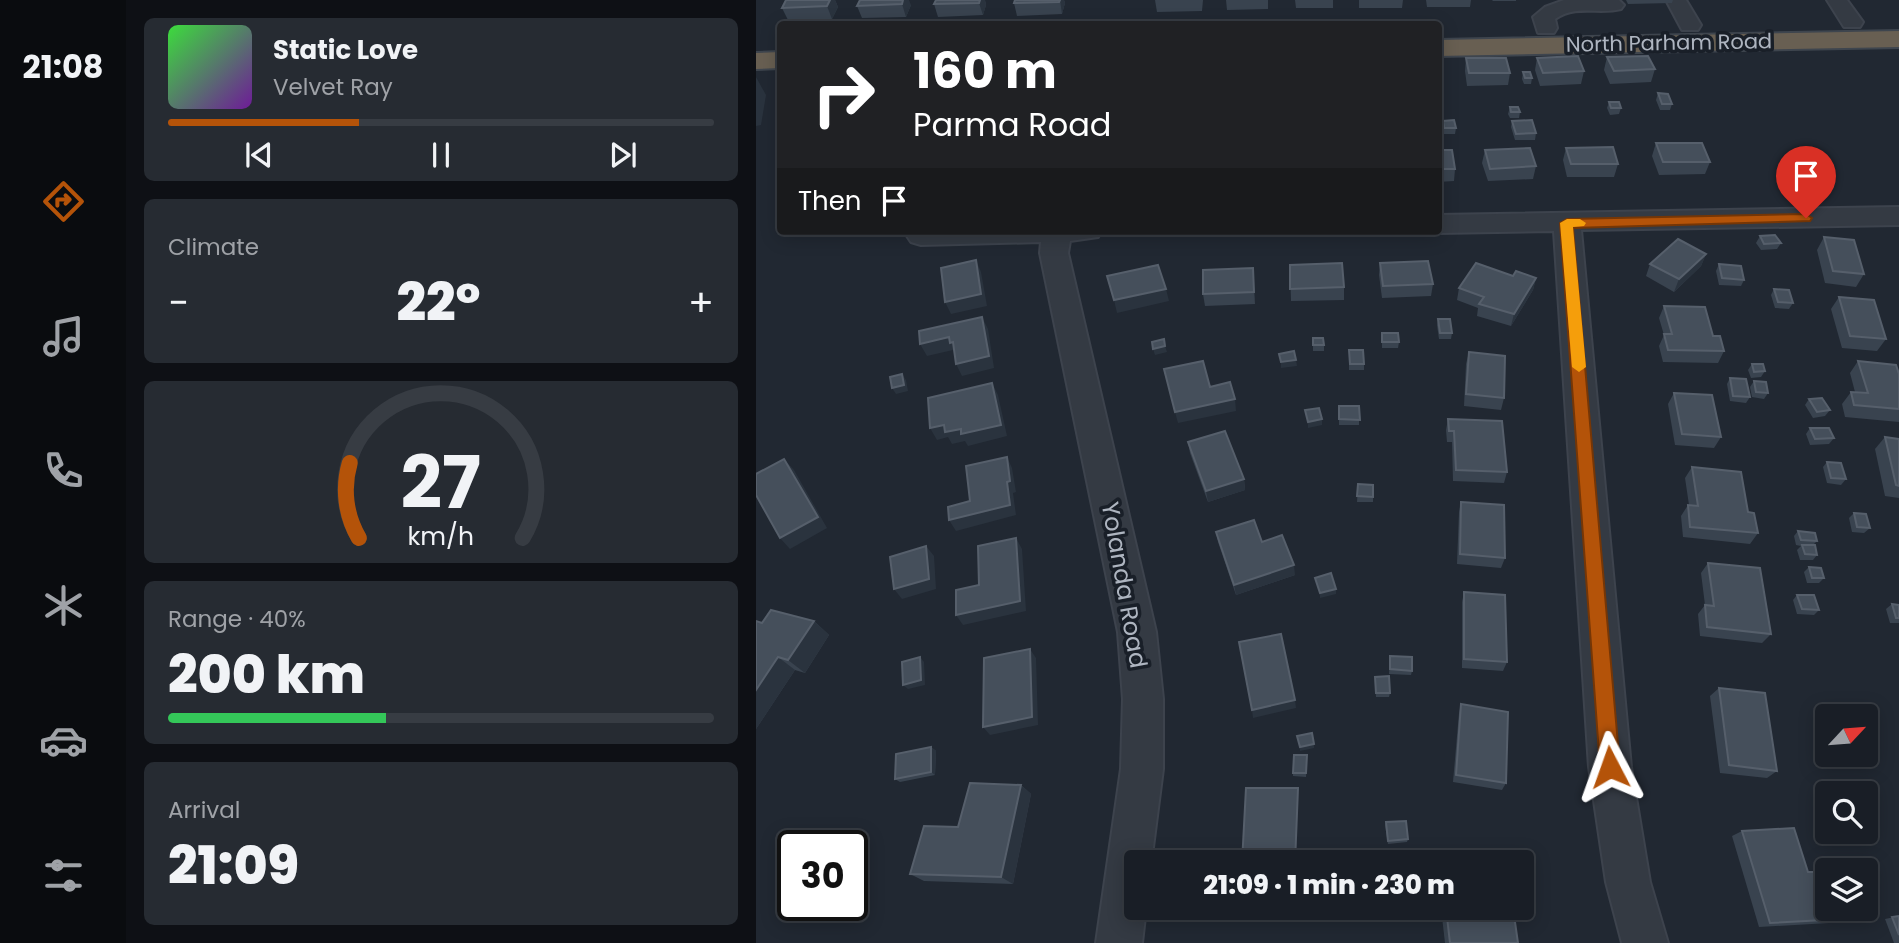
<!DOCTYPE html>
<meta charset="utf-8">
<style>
body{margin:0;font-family:Poppins,sans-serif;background:#262b32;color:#f1f3f6;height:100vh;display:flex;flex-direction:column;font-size:26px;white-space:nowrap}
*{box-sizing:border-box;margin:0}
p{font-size:23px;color:#9fa2a7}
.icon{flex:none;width:38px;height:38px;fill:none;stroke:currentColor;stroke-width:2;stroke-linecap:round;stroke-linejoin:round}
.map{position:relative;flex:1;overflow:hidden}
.sheet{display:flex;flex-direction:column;gap:18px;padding:18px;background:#0e1015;width:630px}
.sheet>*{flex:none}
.hud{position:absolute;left:21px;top:21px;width:665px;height:214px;border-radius:7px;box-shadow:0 4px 18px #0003,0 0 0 2px #373c43;background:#202124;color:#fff;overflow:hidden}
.needle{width:46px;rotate:64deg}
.buttons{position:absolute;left:1059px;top:704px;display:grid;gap:14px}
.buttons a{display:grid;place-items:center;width:63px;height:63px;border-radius:7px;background:#191e26;box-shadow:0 4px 18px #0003,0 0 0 2px #373c43;font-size:35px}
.speed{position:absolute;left:21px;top:830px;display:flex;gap:14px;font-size:35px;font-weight:700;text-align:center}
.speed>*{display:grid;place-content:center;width:91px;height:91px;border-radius:50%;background:#191e26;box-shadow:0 4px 18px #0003,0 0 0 2px #373c43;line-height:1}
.speed .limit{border:4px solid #111;border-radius:10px;background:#fff;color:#111}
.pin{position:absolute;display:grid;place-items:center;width:60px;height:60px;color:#fff;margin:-72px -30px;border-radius:50% 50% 50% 0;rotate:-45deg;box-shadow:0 0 7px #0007}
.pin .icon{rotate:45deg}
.me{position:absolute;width:77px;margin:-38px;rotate:356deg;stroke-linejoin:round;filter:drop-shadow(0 0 5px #0008)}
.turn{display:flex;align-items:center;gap:24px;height:147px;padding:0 21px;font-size:32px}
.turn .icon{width:91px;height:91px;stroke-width:2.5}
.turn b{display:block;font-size:49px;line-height:60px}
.then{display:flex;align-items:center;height:66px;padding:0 21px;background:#0003;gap:14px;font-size:26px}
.big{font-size:52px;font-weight:800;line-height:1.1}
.sheet .widget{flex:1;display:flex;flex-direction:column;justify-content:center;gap:10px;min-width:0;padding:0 24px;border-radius:10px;background:#262b32}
.sheet .dial{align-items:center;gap:0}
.dial svg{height:182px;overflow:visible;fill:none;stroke:#373c43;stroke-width:7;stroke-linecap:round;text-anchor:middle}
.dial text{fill:#f1f3f6;stroke:none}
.song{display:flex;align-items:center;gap:21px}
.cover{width:84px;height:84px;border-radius:10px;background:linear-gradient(135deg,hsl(120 70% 55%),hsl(280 70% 35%))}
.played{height:7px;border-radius:4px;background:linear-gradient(90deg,#b45309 35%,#373c43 35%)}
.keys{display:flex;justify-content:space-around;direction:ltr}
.heat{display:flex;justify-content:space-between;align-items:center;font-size:38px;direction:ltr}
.charge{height:10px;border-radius:5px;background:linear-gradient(90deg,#34c759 40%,#373c43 0)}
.trip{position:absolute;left:368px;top:850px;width:410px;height:70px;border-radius:7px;background:#191e26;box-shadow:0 4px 18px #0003,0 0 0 2px #373c43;font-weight:800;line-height:70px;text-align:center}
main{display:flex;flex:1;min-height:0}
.menu{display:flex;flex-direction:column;width:126px;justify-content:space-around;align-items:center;background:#0a0c0f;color:#9fa2a7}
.menu .icon{width:49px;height:49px}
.menu .current{color:#b45309}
.menu b{font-size:32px;color:#f1f3f6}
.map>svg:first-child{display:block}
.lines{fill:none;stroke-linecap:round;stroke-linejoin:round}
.minor-casing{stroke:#3d434d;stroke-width:4}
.highway-casing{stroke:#3e454e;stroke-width:4}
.minor{fill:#343a43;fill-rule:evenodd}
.highway{fill:#685f52;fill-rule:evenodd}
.wall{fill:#39434f}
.shaded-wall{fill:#2a333e}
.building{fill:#454f5b;stroke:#565f6b;stroke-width:2}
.route{fill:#b45309;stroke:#753606;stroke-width:2}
.slow{fill:#f59e0b}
.labels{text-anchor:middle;stroke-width:7;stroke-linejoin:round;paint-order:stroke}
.far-street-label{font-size:21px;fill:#aeb5c0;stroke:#191f28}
.street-label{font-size:24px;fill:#aeb5c0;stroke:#191f28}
</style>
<main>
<nav class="menu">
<b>21:08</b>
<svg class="icon current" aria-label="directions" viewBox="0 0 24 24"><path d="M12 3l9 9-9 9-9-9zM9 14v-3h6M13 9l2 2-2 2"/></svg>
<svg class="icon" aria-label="music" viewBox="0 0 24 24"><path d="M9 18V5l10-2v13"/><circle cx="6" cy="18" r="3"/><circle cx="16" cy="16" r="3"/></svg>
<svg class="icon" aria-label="phone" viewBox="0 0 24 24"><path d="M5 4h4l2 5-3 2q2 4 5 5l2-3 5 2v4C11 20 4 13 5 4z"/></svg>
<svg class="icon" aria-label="climate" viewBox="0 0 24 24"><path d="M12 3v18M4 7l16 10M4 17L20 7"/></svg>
<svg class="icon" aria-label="car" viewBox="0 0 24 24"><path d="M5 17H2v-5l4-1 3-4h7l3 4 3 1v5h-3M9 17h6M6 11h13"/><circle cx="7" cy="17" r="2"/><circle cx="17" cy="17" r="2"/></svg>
<svg class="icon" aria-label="filters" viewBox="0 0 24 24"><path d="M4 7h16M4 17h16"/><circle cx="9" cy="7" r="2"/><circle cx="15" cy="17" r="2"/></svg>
</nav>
<section class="sheet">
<div class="widget">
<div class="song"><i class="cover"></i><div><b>Static Love</b><p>Velvet Ray</p></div></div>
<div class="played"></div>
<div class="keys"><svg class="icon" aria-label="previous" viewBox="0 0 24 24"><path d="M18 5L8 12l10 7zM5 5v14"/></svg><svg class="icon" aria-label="pause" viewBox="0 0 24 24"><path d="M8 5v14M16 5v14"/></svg><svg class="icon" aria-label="next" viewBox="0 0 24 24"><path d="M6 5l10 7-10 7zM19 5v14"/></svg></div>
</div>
<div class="widget"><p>Climate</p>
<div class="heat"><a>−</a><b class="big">22°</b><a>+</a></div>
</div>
<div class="widget dial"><svg viewBox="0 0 100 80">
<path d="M14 69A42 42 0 1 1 86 69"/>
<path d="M14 69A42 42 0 0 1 10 36" stroke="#b45309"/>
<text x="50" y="56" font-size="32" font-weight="700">27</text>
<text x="50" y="72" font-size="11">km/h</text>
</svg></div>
<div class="widget"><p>Range · 40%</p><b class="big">200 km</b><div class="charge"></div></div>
<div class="widget"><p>Arrival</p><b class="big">21:09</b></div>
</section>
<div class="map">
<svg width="1143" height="943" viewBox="0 0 1143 943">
<rect width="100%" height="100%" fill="#212832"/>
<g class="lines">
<defs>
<g id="minor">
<path d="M808,0H863L868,5L865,9C842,15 822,4 799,19L801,28L798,33H782L777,17L789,7Z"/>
<path d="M910,0H930L945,25L942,30H926Z"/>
<path d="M1071,0H1091L1107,22L1104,27H1088Z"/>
<path d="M1143,207V225L825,230L875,767L894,882L912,943H866L850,882L833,767L798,231L682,233L675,231H682V215Z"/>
<path d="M155,231H345L342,237L314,241L312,253L400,632L407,699V769L395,863H380V908H390L386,943H340L365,769L367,699L362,632L284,253L285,242L165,245L155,242L151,236Z"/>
</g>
<g id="highway">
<path d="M1143,31V47L682,56V40Z"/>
<path d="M24,52V68L0,69V53Z"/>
</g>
</defs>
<use href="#minor" class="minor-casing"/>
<use href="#highway" class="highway-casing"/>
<use href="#minor" class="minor"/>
<use href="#highway" class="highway"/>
</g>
<g class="wall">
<path d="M30,0H79L82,7L76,19L32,20L26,8Z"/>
<path d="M104,0L155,5L150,17L106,18L101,6Z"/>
<path d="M180,0H229L230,5L227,15L182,17L178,4Z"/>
<path d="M259,0H308L309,3L306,14L261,16L258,3Z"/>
<path d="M399,0H447L446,11L401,12Z"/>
<path d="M470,0H512V9L471,10Z"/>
<path d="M539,0H577V8H540Z"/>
<path d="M603,0H647L646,8H603Z"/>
<path d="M670,0H715L714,7H671Z"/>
<path d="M736,0H760V1H737Z"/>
<path d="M870,0H917L916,3L872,4Z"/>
<path d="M851,57L899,69L895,82L854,84L848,70Z"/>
<path d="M710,58L754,73L752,85L711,86L709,71Z"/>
<path d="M781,58L828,71L825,84L784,86L779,70Z"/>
<path d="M767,72L776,78L775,84H768L766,79Z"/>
<path d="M902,93L916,104L914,110H904L900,100Z"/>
<path d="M853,102L865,108L863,114L854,115L851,108Z"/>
<path d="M754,107L764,112L763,118H754L752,114Z"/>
<path d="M687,121L700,128L699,134H688L686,127Z"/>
<path d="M756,121L780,133L779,140H759L755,127Z"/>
<path d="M900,143L954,162L949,174L903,175L896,156Z"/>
<path d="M810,148L862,164L858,177H811L807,160Z"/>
<path d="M682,150L699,169L698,181L682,182Z"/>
<path d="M729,150L780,166L777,179L732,181L726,163Z"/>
<path d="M1004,236L1025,243L1021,249L1005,250L1000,243Z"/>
<path d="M1068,237L1108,274L1100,287L1069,283L1061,250Z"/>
<path d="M950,254L945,266L918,292L890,276L894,264Z"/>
<path d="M624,263L677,284L675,296L626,298L623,275Z"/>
<path d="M963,264L988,280L985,286L963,285L960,271Z"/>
<path d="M534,265L588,287V300L535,301Z"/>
<path d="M497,268L499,304L449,306L447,294Z"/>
<path d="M757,276L780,278L777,290L755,326L721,316L722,308L701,300L703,288Z"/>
<path d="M1018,289L1037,303L1033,309L1019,308L1015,295Z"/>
<path d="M1083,297L1130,339L1121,351L1086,348L1075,309Z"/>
<path d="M908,306L957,336L968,351L962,363L907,362L903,346L908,335L903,318Z"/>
<path d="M682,319L696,333L695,339H683L681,325Z"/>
<path d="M626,333L643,342L642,348H626Z"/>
<path d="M557,338L568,345V351H557Z"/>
<path d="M593,350L608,364V370H593Z"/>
<path d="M713,352L748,398L745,410L708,406L710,364Z"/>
<path d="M1102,361L1143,374V422L1089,417L1086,404L1095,392H1099L1094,373Z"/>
<path d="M996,364L1009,371L1005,377L995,378L992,370Z"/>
<path d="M974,378L994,397L990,403L974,401L971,384Z"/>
<path d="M998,381L1012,393L1008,399L996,397L994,387Z"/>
<path d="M918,393L965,437L958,448L919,445L912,404Z"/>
<path d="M1053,399L1074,410L1069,416L1057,418L1049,405Z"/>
<rect x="583" y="406" width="20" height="19"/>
<path d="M692,419L751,472L748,483L697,481L696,442H691L690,430Z"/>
<path d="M1054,428L1078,438L1073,444L1054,445L1050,434Z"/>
<path d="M1129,437L1143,439V498L1129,496L1119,449Z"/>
<path d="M432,442L488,479L489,490L452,502L434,453Z"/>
<path d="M1071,462L1090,479L1085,485L1071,483L1067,467Z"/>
<path d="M936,467L992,512L1002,533L994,544L927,537L925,516L932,505H933L929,478Z"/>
<path d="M602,484L617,485V502H601Z"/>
<path d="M705,502L749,558L745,568L701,564L703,512Z"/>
<path d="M1098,513L1114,528L1108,533L1096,532L1093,518Z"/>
<path d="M1042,531L1061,541L1057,545L1061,555L1057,560H1044L1041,550L1045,546L1040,545L1038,536Z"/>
<path d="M460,532L539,575L480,595L462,542Z"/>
<path d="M952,563L1015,634L1006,643L944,636L942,614L949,605L945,573Z"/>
<path d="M1053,567L1068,578L1063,583H1051L1048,572Z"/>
<path d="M708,592L751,662L747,671L706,668V602Z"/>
<path d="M1041,595L1063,610L1058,615L1041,614L1037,600Z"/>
<path d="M1136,604L1143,605V623H1134L1130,609Z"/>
<path d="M0,621L6,623L58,621L73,635L49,673L39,670L0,729Z"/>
<path d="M634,660L656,671L655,675L633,674Z"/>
<path d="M619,677L634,693L633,697H620Z"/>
<path d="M963,688L1021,771L1011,778L964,773L954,696Z"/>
<path d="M705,704L750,783L746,790L697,782L703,713Z"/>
<path d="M175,747L180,751L179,775L144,782L139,779Z"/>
<path d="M551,759L550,777L537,776V773Z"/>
<path d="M265,785L275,794L257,884L168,881L154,874L202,827Z"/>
<path d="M630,822L652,839L651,842L632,844L629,825Z"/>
<path d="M986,831L1086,919L1073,923L1003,927L976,836Z"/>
<path d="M684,854L760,863H681Z"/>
<path d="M685,908H757L762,943H689Z"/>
<path d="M1143,916V943H1138L1129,919Z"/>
</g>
<g class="shaded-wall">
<path d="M74,0H79L82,7L76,19L71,6Z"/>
<path d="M147,0H153L155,5L150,17L146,4Z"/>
<path d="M224,0H229L230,5L227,15L223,3Z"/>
<path d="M304,0H308L309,3L306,14Z"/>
<path d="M0,77L10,95L5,125L0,126Z"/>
<path d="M950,254L945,266L918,292L923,279Z"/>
<path d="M220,260L225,272L231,306L195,314L189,302Z"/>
<path d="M780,278L777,290L755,326L758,314Z"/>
<path d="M410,289L413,301L361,313L358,300Z"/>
<path d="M226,317L232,329L238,368L206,376L200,364Z"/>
<path d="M193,337L197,342L200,355L197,350L171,356L164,344Z"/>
<path d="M409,346L411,352L399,355L397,349Z"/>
<path d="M540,360L541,366L525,368V362Z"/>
<path d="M146,374L150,380L152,391L140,394L136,388Z"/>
<path d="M236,383L242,395L251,436L212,446L209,441L196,444L192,437L181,440L174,428Z"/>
<path d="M479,399L480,411L422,423L419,412Z"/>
<path d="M566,419V425L552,428V422Z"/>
<path d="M251,457L256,468L260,492L257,493L260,515L200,531L193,520L251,482Z"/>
<path d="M28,459L38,470L71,528L34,549L24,538Z"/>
<path d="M488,479L489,490L452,502L450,491Z"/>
<path d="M260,538L266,549L270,611L207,625L200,615Z"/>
<path d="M170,546L178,556L180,589L146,599L138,589Z"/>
<path d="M538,565L539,575L480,595L478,585Z"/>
<path d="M580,589V594L564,598V593Z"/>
<path d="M58,621L73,635L49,673L32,660Z"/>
<path d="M274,649L280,658L282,725L234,735L227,727Z"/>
<path d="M22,657L39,670L0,729V690Z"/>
<path d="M164,657L168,662L169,685L152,689L147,685Z"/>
<path d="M539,700L540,708L497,718L496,710Z"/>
<path d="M558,744V748L544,751V747Z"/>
<path d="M175,747L180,751L179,775L175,772Z"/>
<path d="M265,785L275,794L257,884L245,877Z"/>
<path d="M542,788L540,863H539Z"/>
</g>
<g class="building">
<path d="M30,0H74L71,6L26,8Z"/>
<path d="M104,0H147L146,4L101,6Z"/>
<path d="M180,0H224L223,3L178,4Z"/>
<path d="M259,0H304L303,2L258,3Z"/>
<path d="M822,56L828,71L787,73L781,58Z"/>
<path d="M892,56L899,69L858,71L851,57Z"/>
<path d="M710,58H750L754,73H713Z"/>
<path d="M767,72H774L776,78H769Z"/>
<path d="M902,93L912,94L916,104H906Z"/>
<path d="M853,102H863L865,108H855Z"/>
<path d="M754,107H762L764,112H755Z"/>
<path d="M698,120L700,128H688L687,121Z"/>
<path d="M776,120L780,133L760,134L756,121Z"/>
<path d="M900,143H946L954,162H907Z"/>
<path d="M857,147L862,164H815L810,148Z"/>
<path d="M774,148L780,166L734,169L729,150Z"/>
<path d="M682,150H696L699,169H682Z"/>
<path d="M1019,235L1025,243L1008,244L1004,236Z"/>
<path d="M1068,237L1098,240L1108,274L1077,271Z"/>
<path d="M922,239L950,254L923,279L894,264Z"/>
<path d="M220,260L225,294L189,302L185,268Z"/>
<path d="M672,261L677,284L627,286L624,263Z"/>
<path d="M586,263L588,287L534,289V265Z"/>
<path d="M720,263L757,276L760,271L780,278L758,314L723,304L728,297L703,288Z"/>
<path d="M963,264L985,266L988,280L966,278Z"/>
<path d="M402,265L410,289L358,300L351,276Z"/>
<path d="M497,268L498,292L447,294V270Z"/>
<path d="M1018,289L1033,290L1037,303L1022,302Z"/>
<path d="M1083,297L1118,300L1130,339L1094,336Z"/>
<path d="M908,306L949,307L957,336H964L968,351L912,350L908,334H916Z"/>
<path d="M226,317L233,356L200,364L197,342L194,343L193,337L164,344L163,331Z"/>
<path d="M682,319H694L696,333H684Z"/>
<path d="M626,333H642L643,342H626Z"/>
<path d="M557,338H567L568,345H557Z"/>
<path d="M408,339L409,346L397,349L396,342Z"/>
<path d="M593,350H607L608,364H594Z"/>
<path d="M538,351L540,360L525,362L523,354Z"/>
<path d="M713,352L749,356L748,398L710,394Z"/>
<path d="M447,361L454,387L474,382L479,399L419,412L408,369Z"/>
<path d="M1102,361L1140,365L1143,374V409L1098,405L1095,392L1112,393Z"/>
<path d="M996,364H1007L1009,371L998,372Z"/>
<path d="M146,374L148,385L136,388L134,377Z"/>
<path d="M974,378L990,379L994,397L977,396Z"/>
<path d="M998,381L1010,382L1012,393L1000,392Z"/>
<path d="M236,383L245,425L205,434V429L189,432L188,425L174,428L172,398Z"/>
<path d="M918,393L956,395L965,437L926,434Z"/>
<path d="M1066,398L1074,410L1061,412L1053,399Z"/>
<path d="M583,406H603L604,420L583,419Z"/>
<path d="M563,408L566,419L552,422L549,410Z"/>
<path d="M692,419L746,421L751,472L700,470L698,431H693Z"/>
<path d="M1054,428H1073L1078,438L1059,439Z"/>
<path d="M469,431L488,479L450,491L432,442Z"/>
<path d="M1129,437L1143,439V486L1140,485Z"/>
<path d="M251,457L254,481L251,482L254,505L193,520L192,507L214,501L210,466Z"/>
<path d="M28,459L62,517L24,538L0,495V474Z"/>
<path d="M1071,462L1085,463L1090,479L1075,478Z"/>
<path d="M936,467L985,472L992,512L998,513L1002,533L934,527L932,505L942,506Z"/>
<path d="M602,484L617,485V497L601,496Z"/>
<path d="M705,502L748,505L749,558L704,554Z"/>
<path d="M1098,513L1110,514L1114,528L1101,527Z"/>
<path d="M498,520L506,542L526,535L538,565L478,585L460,532Z"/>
<path d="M1042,531L1059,533L1061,541L1045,540Z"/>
<path d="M260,538L264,601L200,615V590L223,585L222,546Z"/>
<path d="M1046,545H1059L1061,555L1049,554Z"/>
<path d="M170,546L173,579L138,589L134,557Z"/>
<path d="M952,563L1004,568L1015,634L951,627L949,605L958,606Z"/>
<path d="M1053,567L1065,568L1068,578H1056Z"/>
<path d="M575,573L580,589L564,593L559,578Z"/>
<path d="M708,592L749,595L751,662L708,659Z"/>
<path d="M1041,595H1058L1063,610L1046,609Z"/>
<path d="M1136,604L1143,605V618H1140Z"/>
<path d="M15,610L58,621L32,660L22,657L0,690V621L6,623Z"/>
<path d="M525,634L539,700L496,710L483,642Z"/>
<path d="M274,649L276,717L227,727L228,658Z"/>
<path d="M634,656L656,657V671L634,669Z"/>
<path d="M164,657L165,680L147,685L146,662Z"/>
<path d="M633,676L634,693H620L619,677Z"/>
<path d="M963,688L1009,693L1021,771L973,765Z"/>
<path d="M705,704L752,712L750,783L700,775Z"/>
<path d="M556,733L558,744L544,747L541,736Z"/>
<path d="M175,747V772L139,779L140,754Z"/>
<path d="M538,755H551L550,773H537Z"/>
<path d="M214,783L265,785L245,877L154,874L168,826L202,827Z"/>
<path d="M490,788H542L539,863H486Z"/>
<path d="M650,821L652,839L632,841L630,822Z"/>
<path d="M1038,828L1052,872H1070L1071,876V908H1082L1086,919L1014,923L986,831Z"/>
<path d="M758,851L760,863H685L684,854Z"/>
<path d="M690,908H757L762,943H694Z"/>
<path d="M1143,916V935L1136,917Z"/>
</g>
<path class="route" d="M1050,214L1056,218L1054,221L817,228L864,767L861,774L854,777L847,774L844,767L804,223L811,219Z"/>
<path class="slow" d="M811,219H824L830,223L828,226L817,227L830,367L823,372L816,367L804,223Z"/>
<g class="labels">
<g class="far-street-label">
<text transform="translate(913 43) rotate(-1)" y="7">North Parham Road</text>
</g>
<g class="street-label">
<text transform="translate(368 585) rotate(80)" y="8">Yolanda Road</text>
</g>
</g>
</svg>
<div class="buttons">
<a><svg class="needle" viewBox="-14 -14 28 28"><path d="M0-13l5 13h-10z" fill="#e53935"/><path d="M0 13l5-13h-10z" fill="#9fa2a7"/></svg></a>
<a><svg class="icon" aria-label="search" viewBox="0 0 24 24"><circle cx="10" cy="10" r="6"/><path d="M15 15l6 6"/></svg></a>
<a><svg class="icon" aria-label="layers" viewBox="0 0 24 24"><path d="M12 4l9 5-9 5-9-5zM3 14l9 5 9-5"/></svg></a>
</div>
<div class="speed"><div class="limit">30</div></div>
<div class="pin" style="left:1050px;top:218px;background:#d93025"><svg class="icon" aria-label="arrive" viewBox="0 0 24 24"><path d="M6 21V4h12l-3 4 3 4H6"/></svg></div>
<svg class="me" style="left:854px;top:767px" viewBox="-20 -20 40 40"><path d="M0-17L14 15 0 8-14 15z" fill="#b45309" stroke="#fff" stroke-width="4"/></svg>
<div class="trip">21:09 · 1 min · 230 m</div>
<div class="hud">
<div class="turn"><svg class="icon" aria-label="right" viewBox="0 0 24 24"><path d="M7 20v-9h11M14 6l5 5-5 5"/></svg><div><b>160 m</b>Parma Road</div></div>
<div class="then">Then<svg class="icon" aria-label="arrive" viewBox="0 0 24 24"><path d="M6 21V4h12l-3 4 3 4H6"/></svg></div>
</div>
</div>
</main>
